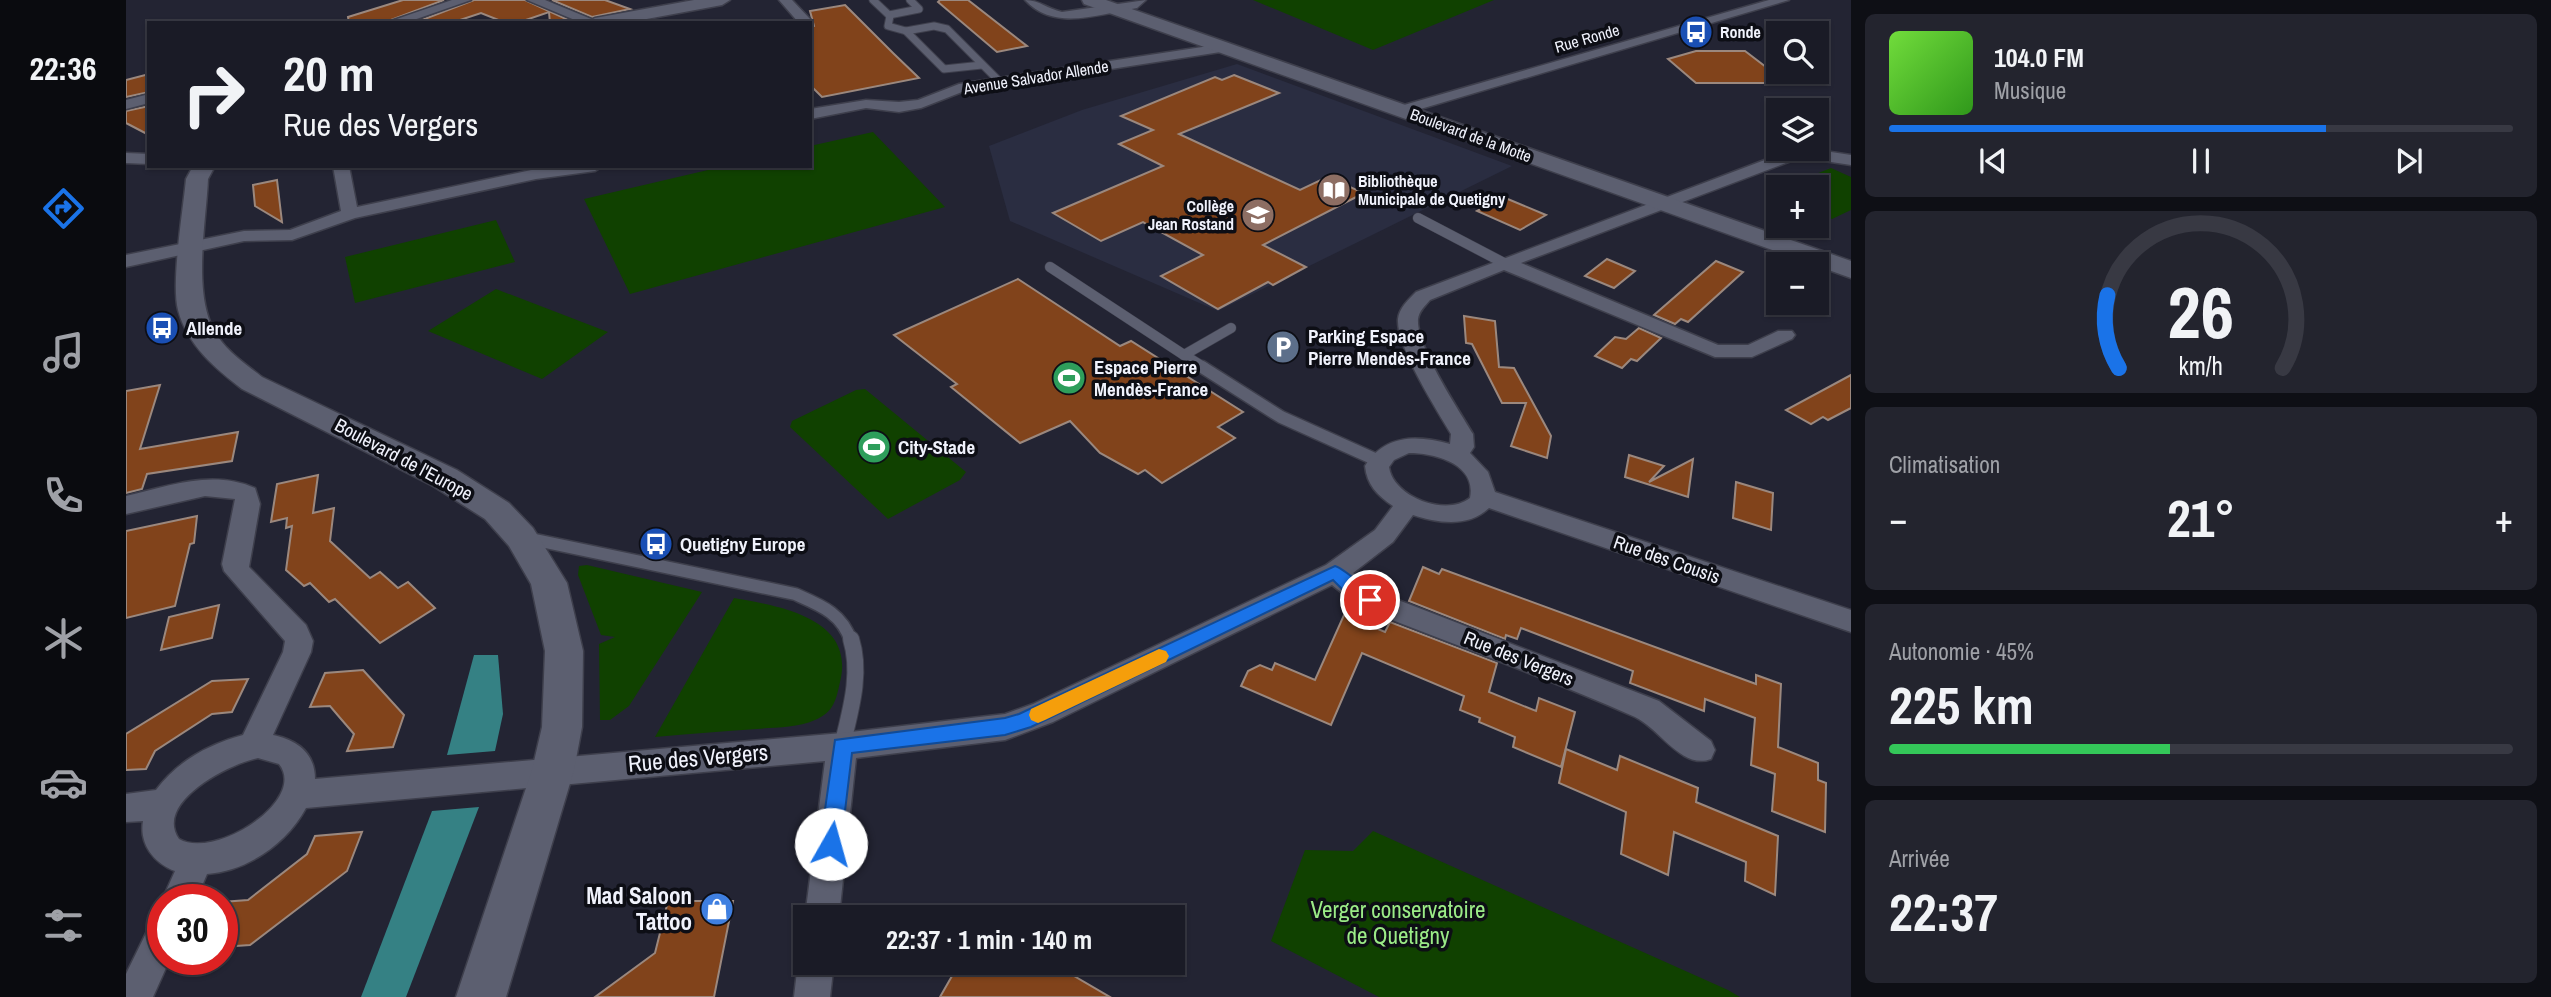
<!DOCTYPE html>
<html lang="fr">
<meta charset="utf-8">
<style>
body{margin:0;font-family:"Archivo Narrow",sans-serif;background:#23242e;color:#f1f3f6;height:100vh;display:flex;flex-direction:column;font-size:26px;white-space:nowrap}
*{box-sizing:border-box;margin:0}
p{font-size:23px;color:#9fa1a7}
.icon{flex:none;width:38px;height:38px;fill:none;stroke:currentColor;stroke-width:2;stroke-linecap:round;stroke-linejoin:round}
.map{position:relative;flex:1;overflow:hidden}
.sheet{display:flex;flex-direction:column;gap:14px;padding:14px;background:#0e0f15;width:700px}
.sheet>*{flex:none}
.hud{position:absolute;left:21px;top:21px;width:665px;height:147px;border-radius:0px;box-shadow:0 2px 5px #0004,0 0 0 2px #383943;background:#1a1b26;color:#f1f3f6;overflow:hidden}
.fabs{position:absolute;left:1640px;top:21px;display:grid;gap:14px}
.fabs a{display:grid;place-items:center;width:63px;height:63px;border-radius:0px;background:#1a1b26;box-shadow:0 2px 5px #0004,0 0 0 2px #383943;font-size:35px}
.speed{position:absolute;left:21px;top:884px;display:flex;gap:14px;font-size:35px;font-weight:700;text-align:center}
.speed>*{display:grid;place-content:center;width:91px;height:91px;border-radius:50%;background:#1a1b26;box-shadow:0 2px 5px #0004,0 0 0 2px #383943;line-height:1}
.speed .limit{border:10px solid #d22;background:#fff;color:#111}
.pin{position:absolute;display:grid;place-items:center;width:60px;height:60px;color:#fff;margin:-30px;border:4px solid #fff;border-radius:50%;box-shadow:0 2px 7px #0007}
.me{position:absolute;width:77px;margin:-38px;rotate:7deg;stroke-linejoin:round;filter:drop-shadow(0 0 5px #0008)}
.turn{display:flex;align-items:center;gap:24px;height:147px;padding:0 21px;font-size:32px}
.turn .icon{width:91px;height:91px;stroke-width:2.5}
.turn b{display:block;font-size:49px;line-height:60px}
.big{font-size:52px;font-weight:800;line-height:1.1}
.sheet .card{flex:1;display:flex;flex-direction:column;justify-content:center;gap:10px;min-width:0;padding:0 24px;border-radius:10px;background:#23242e}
.sheet .dial{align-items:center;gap:0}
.dial svg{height:182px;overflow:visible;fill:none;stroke:#383943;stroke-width:7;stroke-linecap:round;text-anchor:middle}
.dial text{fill:#f1f3f6;stroke:none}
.song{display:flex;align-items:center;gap:21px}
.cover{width:84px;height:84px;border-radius:10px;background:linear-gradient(135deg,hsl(100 70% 55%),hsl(110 70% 35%))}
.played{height:7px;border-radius:4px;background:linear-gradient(90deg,#1a73e8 70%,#383943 70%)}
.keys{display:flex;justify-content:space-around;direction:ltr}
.heat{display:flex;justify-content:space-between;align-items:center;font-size:38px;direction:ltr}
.charge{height:10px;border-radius:5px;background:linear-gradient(90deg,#34c759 45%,#383943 0)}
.trip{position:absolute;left:667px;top:905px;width:392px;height:70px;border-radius:0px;background:#1a1b26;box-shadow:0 2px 5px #0004,0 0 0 2px #383943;font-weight:800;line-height:70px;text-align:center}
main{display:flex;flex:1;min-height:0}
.menu{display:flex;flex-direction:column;width:126px;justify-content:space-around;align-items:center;background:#0a0b0f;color:#9fa1a7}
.menu .icon{width:49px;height:49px}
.menu .selected{color:#1a73e8}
.menu b{font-size:32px;color:#f1f3f6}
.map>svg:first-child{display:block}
.built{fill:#2a2d41}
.green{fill:#104100}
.water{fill:#358184}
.building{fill:#81431b;stroke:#9b887e;stroke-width:2}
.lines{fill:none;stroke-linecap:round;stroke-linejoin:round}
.lane-far3-casing{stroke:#3e3f4c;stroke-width:9}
.lane-far2-casing{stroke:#3e3f4c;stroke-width:11}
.lane-far1-casing{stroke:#3e3f4c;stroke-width:15}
.lane-casing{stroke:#3e3f4c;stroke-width:18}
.street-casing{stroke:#3e3f4c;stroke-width:3}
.secondary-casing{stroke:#3e3f4c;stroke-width:3}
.lane-far3{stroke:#5c5f70;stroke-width:7}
.lane-far2{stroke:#5c5f70;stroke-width:10}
.lane-far1{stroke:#5c5f70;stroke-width:12}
.lane{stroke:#5c5f70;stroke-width:16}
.street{fill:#5c5f70;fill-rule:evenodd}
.secondary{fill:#5c5f70;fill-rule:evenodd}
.route{fill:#1a73e8;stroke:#114b97;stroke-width:2}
.slow{fill:#f59e0b}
.labels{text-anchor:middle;stroke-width:7;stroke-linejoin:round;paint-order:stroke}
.far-poi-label{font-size:16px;font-weight:bold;fill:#f0f2fc;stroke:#0d0e15;text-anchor:start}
.far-street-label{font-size:16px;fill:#f0f2fc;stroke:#0d0e15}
.poi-label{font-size:19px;font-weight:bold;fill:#f0f2fc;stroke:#0d0e15;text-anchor:start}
.street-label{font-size:19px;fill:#f0f2fc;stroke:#0d0e15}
.near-street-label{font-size:23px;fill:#f0f2fc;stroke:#0d0e15}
.near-poi-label{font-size:23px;font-weight:bold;fill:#f0f2fc;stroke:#0d0e15;text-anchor:end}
.near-park-label{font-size:23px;fill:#9beb87;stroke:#0d0e15}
</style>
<main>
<nav class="menu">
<b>22:36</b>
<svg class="icon selected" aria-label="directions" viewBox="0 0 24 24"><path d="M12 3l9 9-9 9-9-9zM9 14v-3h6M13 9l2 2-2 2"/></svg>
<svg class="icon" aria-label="music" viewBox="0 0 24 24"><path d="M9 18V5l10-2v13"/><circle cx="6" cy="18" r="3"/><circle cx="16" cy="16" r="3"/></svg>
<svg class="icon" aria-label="phone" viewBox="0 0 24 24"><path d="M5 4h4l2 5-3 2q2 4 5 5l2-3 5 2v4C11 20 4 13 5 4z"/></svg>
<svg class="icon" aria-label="climate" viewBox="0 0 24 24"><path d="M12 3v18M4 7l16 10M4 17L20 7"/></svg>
<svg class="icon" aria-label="car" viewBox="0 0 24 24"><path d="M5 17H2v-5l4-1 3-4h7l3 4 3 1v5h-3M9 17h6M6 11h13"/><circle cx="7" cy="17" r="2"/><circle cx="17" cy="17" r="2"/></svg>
<svg class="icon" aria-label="filters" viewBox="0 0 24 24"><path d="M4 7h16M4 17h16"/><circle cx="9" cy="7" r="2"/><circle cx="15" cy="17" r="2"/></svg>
</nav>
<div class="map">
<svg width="1725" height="997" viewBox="0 0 1725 997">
<rect width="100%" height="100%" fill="#232433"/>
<path class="built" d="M1111,64L1386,166L1092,311L884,221L863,146L956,110Z"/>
<g class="green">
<path d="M1127,0H1368L1247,50Z"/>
<path d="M747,132L819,207L504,294L458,199L599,166H684V146Z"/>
<path d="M1705,168L1725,177V210L1706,219L1691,212L1690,187H1657Z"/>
<path d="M370,220L389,262L229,303L219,257Z"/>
<path d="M370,289L482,332L416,379L302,331Z"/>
<path d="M739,389L840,472L834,480L762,519L664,427L666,421L730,390Z"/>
<path d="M461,565L576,592L503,706L484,720H474L473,644L489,637L475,635L452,575L453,566Z"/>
<path d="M608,598C653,606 730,618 714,682C710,700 708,712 689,720C671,728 650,727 631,729C597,731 563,734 529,737Z"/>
<path d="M1247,831L1602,990L1614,997H1253L1145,941L1179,850L1227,851Z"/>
</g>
<g class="water">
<path d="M348,655H372L377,714L369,751L321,755Z"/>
<path d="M353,807L280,997H235L306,811Z"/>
</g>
<g class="building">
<path d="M277,0H318L257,23H223L222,17Z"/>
<path d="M348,0H399L449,23H424L423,12L391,23H380L355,13L325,23H288Z"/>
<path d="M426,0H479L504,9L466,17Z"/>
<path d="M814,0H842L901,46L871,52L812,2Z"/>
<path d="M719,5L767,53L793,78L696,97L684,85V28L688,26L684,11Z"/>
<path d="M1570,51H1619L1661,83H1570L1542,59Z"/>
<path d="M23,74V92L0,97V80Z"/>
<path d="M1108,75L1153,93L1053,134L1174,190L1201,177L1238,193L1137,245L1180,267L1147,285L1142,282L1092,309L1035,276L1077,255L1017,222L975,241L927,213L1037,166L993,144L1027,130L995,116L1089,77L1096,80Z"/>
<path d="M23,106V135L0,123V111Z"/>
<path d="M151,180L156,222L129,206L127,185Z"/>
<path d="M1377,197L1420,215L1394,230L1351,211Z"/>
<path d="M1481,259L1509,271L1488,288L1459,276Z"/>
<path d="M1590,261L1617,272L1562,322L1555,319L1549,324L1528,315Z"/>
<path d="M892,279L994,346L1005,341L1117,412L1092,427L1109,438L1036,483L1019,470L1012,474L974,453L944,421L894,443L825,387L831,384L768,335Z"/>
<path d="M1338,316L1369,321L1373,367L1388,368L1425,436L1421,458L1385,446L1400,403H1376L1346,344L1340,343Z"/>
<path d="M1513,328L1535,338L1511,361L1505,359L1496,368L1469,356L1489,337L1500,339Z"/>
<path d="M1725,375V408L1702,420L1697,417L1685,424L1660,410Z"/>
<path d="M34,385L14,449L112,432L106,461L21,474L16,489L0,493V391Z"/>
<path d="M1503,455L1538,466L1523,482L1567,459L1562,497L1499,477Z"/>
<path d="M192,475L187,513L208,508L204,541L244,578L254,572L272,588L282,582L309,608L254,643L209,599L203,602L184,583L178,586L160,570L166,526L160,528L161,518L145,522L151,484Z"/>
<path d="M1610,482L1647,493L1645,530L1607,518Z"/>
<path d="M71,516L68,543L64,544L49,606L0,618V531Z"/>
<path d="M1297,567L1313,574L1316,569L1630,684V675L1655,684L1652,747L1692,763V780L1700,783L1699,832L1646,811L1649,774L1625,765L1629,718L1579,699L1578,711L1504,683L1507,671L1395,628L1391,639L1380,635L1379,639L1283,601Z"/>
<path d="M93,605L86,638L35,650L43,617Z"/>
<path d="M1218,615L1259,632L1264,622L1371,663L1363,692L1410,711L1413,698L1449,712L1435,767L1387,747L1389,737L1353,722L1354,718L1334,710L1338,696L1236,653L1205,725L1115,686L1122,671L1134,665L1146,670L1149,663L1189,680Z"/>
<path d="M237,670L278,715L267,747L221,751L228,734L215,719L204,706L184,707L199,673Z"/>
<path d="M122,679L106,712L86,714L29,751L20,769L0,770V734L86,681Z"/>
<path d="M1440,749L1491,770L1494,756L1572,788L1570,802L1652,836L1649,895L1619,881L1620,862L1548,832L1542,875L1495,854L1500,812L1433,783Z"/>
<path d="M236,832L221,871L124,945L96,947V902L122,900L181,854L189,836Z"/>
<path d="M542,901H607L588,997H469L529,953Z"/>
<path d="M834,962H924L984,997H814Z"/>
</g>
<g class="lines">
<defs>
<g id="lane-far3">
<path d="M747,0L764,16L762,26L780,31L818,69L856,65"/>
<path d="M763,15L793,9L784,0"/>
<path d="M780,31L808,26L821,29L874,82"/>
</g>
<g id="lane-far2">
<path d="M1292,218L1378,263"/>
<path d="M924,267L1058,355"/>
<path d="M1079,368L1058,355L1105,328"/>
</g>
<g id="lane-far1">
<path d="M1076,367L1155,417L1253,461"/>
<path d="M400,538L669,594C694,605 716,613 725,641"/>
</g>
<path id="lane" d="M716,746C724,712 736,674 725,639"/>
<g id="street">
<path d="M326,0H345L279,23H259Z"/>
<path d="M401,0H419L475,23H456Z"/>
<path d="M653,0H666L685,20V26L684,23H673Z"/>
<path d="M899,0C914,0 921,9 936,12L1020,0L1011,8C973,14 928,32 899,0Z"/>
<path d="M1643,0H1663L1281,113H1271L1268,110L1271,107Z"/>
<path d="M1096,44L1103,48L1101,51L836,92L795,108L773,112L740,108L684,119V109L740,100L773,102L792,100L833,84Z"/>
<path d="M23,94V103L0,109V100Z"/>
<path d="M1692,150L1725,155V165L1692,160L1665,161L1395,263L1592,345H1622L1652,331H1666L1669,335L1666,339L1626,357H1589L1378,270L1304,300C1299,306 1293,311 1292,319C1290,346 1333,410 1347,434L1348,447L1344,453L1362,472L1369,492L1725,610V632L1363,508C1342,528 1312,523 1287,515L1267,542L1227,573L1254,593L1533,701L1585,741L1589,750L1585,759C1556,770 1534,729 1509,717C1420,677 1325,644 1234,607L1206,585L927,722L879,740L730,758L713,917H679L699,761L180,808C161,843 122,871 81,874L70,900H37V902L36,900L49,871C28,863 13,844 17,821L0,822V794L30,790C52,761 81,745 117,735L157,652L159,641L98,571L96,564L109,499L79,496L0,514V496C42,486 87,469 129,488L134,504L123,567L180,625L187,641L185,652L147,735C171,740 189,753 189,779L716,733L879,714L907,704L1200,565L1249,530L1267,506C1251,495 1241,485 1239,466C1259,434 1291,435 1324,444L1325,434C1310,409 1270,346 1272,319C1273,308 1283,299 1290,292L1657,153ZM1283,453C1309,453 1351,464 1344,498C1320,517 1267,497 1263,467L1268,460ZM132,758L153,764C182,800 89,860 53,839C27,802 105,763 132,758Z"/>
<path d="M0,153L23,154V164L0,163Z"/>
<path d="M207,166H223L231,207L410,169L477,166L469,171L410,179L229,218L166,240L118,241L0,267V255L118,231L164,230L215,211Z"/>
<path d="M37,918V959H44L27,997H0V974L25,923Z"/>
<path d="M677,949L679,962H708L704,997H668L672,962Z"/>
</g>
<g id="secondary">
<path d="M568,0H604L596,5L499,23H460L469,18Z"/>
<path d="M956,0H980L1725,261V278L958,4Z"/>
<path d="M67,166H89L82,179C80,224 65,299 92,337C104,354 121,365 136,377L331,470L383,503L407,528L441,583L457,651L456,727L448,770L380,997H330L406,770L416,727L419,651L405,584L383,546L359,519L307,486L116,389C89,368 61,345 52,310C45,282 57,211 60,179Z"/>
</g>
</defs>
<use href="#lane-far3" class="lane-far3-casing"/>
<use href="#lane-far2" class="lane-far2-casing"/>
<use href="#lane-far1" class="lane-far1-casing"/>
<use href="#lane" class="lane-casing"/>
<use href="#street" class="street-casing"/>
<use href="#secondary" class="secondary-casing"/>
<use href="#lane-far3" class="lane-far3"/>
<use href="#lane-far2" class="lane-far2"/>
<use href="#lane-far1" class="lane-far1"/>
<use href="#lane" class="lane"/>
<use href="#street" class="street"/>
<use href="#secondary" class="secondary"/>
</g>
<path class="route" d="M1209,566C1215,567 1250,595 1253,600L1251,604L1244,606L1225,598L1207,580L905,727L879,735L726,753L715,844L712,851L705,854L697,851L694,844L709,740L879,718L893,714Z"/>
<path class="slow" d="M1033,649L1040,651L1043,656L1040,662L919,720L912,723L905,720L903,715L905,709Z"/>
<defs>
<symbol id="bus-disc" viewBox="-11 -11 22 22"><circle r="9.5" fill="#1a4fb4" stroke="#0d0e15"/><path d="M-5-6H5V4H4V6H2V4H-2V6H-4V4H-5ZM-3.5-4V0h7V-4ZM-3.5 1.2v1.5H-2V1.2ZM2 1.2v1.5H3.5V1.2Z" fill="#fff"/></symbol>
<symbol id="library-disc" viewBox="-11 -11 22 22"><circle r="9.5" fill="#8d6e63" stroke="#0d0e15"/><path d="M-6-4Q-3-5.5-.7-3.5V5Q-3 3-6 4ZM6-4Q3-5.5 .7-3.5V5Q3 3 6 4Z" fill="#fff"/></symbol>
<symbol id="school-disc" viewBox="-11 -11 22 22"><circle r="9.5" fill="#8d6e63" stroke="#0d0e15"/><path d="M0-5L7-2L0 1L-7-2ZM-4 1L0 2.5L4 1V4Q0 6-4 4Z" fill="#fff"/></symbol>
<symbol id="parking-disc" viewBox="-11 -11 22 22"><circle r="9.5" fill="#5c6f8a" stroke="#0d0e15"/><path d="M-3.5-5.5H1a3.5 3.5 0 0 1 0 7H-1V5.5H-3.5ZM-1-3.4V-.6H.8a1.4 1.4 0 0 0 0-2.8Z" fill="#fff"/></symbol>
<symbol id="stadium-disc" viewBox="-11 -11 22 22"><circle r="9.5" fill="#2e9e5b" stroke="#0d0e15"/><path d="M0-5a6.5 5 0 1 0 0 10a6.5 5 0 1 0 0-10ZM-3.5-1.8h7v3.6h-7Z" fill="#fff"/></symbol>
<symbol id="shop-disc" viewBox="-11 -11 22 22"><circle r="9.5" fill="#3f7fe0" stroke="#0d0e15"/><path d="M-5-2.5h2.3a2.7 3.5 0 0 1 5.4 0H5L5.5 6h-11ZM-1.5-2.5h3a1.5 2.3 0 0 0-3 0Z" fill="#fff"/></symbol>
</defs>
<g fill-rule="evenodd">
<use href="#bus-disc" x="1551" y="13" width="38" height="38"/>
<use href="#library-disc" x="1189" y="171" width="38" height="38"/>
<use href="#school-disc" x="1113" y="196" width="38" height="38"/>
<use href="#bus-disc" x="17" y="309" width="38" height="38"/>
<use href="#parking-disc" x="1138" y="328" width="38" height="38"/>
<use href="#stadium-disc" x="924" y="359" width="38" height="38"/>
<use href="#stadium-disc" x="729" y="428" width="38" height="38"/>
<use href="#bus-disc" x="511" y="525" width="38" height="38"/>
<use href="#shop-disc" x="572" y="890" width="38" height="38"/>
</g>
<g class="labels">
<g class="far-poi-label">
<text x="1594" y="38">Ronde</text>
<text x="1232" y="187">Bibliothèque<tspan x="1232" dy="18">Municipale de Quetigny</tspan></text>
<text x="1108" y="212" text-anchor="end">Collège<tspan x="1108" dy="18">Jean Rostand</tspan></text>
</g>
<g class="far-street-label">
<text transform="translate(1461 38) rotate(-16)" y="6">Rue Ronde</text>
<text transform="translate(910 77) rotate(-9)" y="6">Avenue Salvador Allende</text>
<text transform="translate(1345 135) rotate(20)" y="6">Boulevard de la Motte</text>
</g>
<g class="poi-label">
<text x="60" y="335">Allende</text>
<text x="1182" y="343">Parking Espace<tspan x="1182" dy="22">Pierre Mendès-France</tspan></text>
<text x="968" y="374">Espace Pierre<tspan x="968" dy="22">Mendès-France</tspan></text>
<text x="772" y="454">City-Stade</text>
<text x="554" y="551">Quetigny Europe</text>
</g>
<g class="street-label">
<text transform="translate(278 459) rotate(28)" y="7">Boulevard de l'Europe</text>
<text transform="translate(1541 559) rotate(19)" y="7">Rue des Cousis</text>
<text transform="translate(1393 658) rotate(22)" y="7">Rue des Vergers</text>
</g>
<g class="near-street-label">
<text transform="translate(572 758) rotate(-5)" y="8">Rue des Vergers</text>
</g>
<g class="near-poi-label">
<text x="566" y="904">Mad Saloon<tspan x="566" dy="26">Tattoo</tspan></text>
</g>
<g class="near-park-label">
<text x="1272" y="918">Verger conservatoire<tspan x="1272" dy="26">de Quetigny</tspan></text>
</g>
</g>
</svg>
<div class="fabs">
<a><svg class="icon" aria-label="search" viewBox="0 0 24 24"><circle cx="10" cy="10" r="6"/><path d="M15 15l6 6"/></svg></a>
<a><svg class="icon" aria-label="layers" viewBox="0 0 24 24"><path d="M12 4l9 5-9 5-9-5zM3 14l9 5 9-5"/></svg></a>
<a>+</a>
<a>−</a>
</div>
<div class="speed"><div class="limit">30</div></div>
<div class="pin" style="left:1244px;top:600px;background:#d93025"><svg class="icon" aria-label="arrive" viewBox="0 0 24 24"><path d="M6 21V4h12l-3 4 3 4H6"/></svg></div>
<svg class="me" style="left:705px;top:844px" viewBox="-20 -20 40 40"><circle r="19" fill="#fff"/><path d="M0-13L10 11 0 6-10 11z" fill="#1a73e8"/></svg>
<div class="trip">22:37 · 1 min · 140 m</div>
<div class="hud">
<div class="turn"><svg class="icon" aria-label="right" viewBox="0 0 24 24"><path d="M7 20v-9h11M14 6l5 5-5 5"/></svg><div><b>20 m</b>Rue des Vergers</div></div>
</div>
</div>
<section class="sheet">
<div class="card">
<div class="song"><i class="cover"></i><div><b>104.0 FM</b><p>Musique</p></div></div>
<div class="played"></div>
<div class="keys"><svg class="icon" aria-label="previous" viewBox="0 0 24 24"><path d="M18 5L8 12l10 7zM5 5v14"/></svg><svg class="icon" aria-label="pause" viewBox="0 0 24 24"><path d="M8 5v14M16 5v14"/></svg><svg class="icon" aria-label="next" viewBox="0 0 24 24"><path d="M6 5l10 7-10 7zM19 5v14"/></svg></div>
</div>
<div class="card dial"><svg viewBox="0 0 100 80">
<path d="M14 69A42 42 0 1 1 86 69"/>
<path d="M14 69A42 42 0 0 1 9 37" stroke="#1a73e8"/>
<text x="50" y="56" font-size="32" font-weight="700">26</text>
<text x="50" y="72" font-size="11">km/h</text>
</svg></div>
<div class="card"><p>Climatisation</p>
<div class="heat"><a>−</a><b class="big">21°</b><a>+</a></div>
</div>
<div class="card"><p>Autonomie · 45%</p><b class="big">225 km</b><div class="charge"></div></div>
<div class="card"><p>Arrivée</p><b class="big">22:37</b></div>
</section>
</main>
